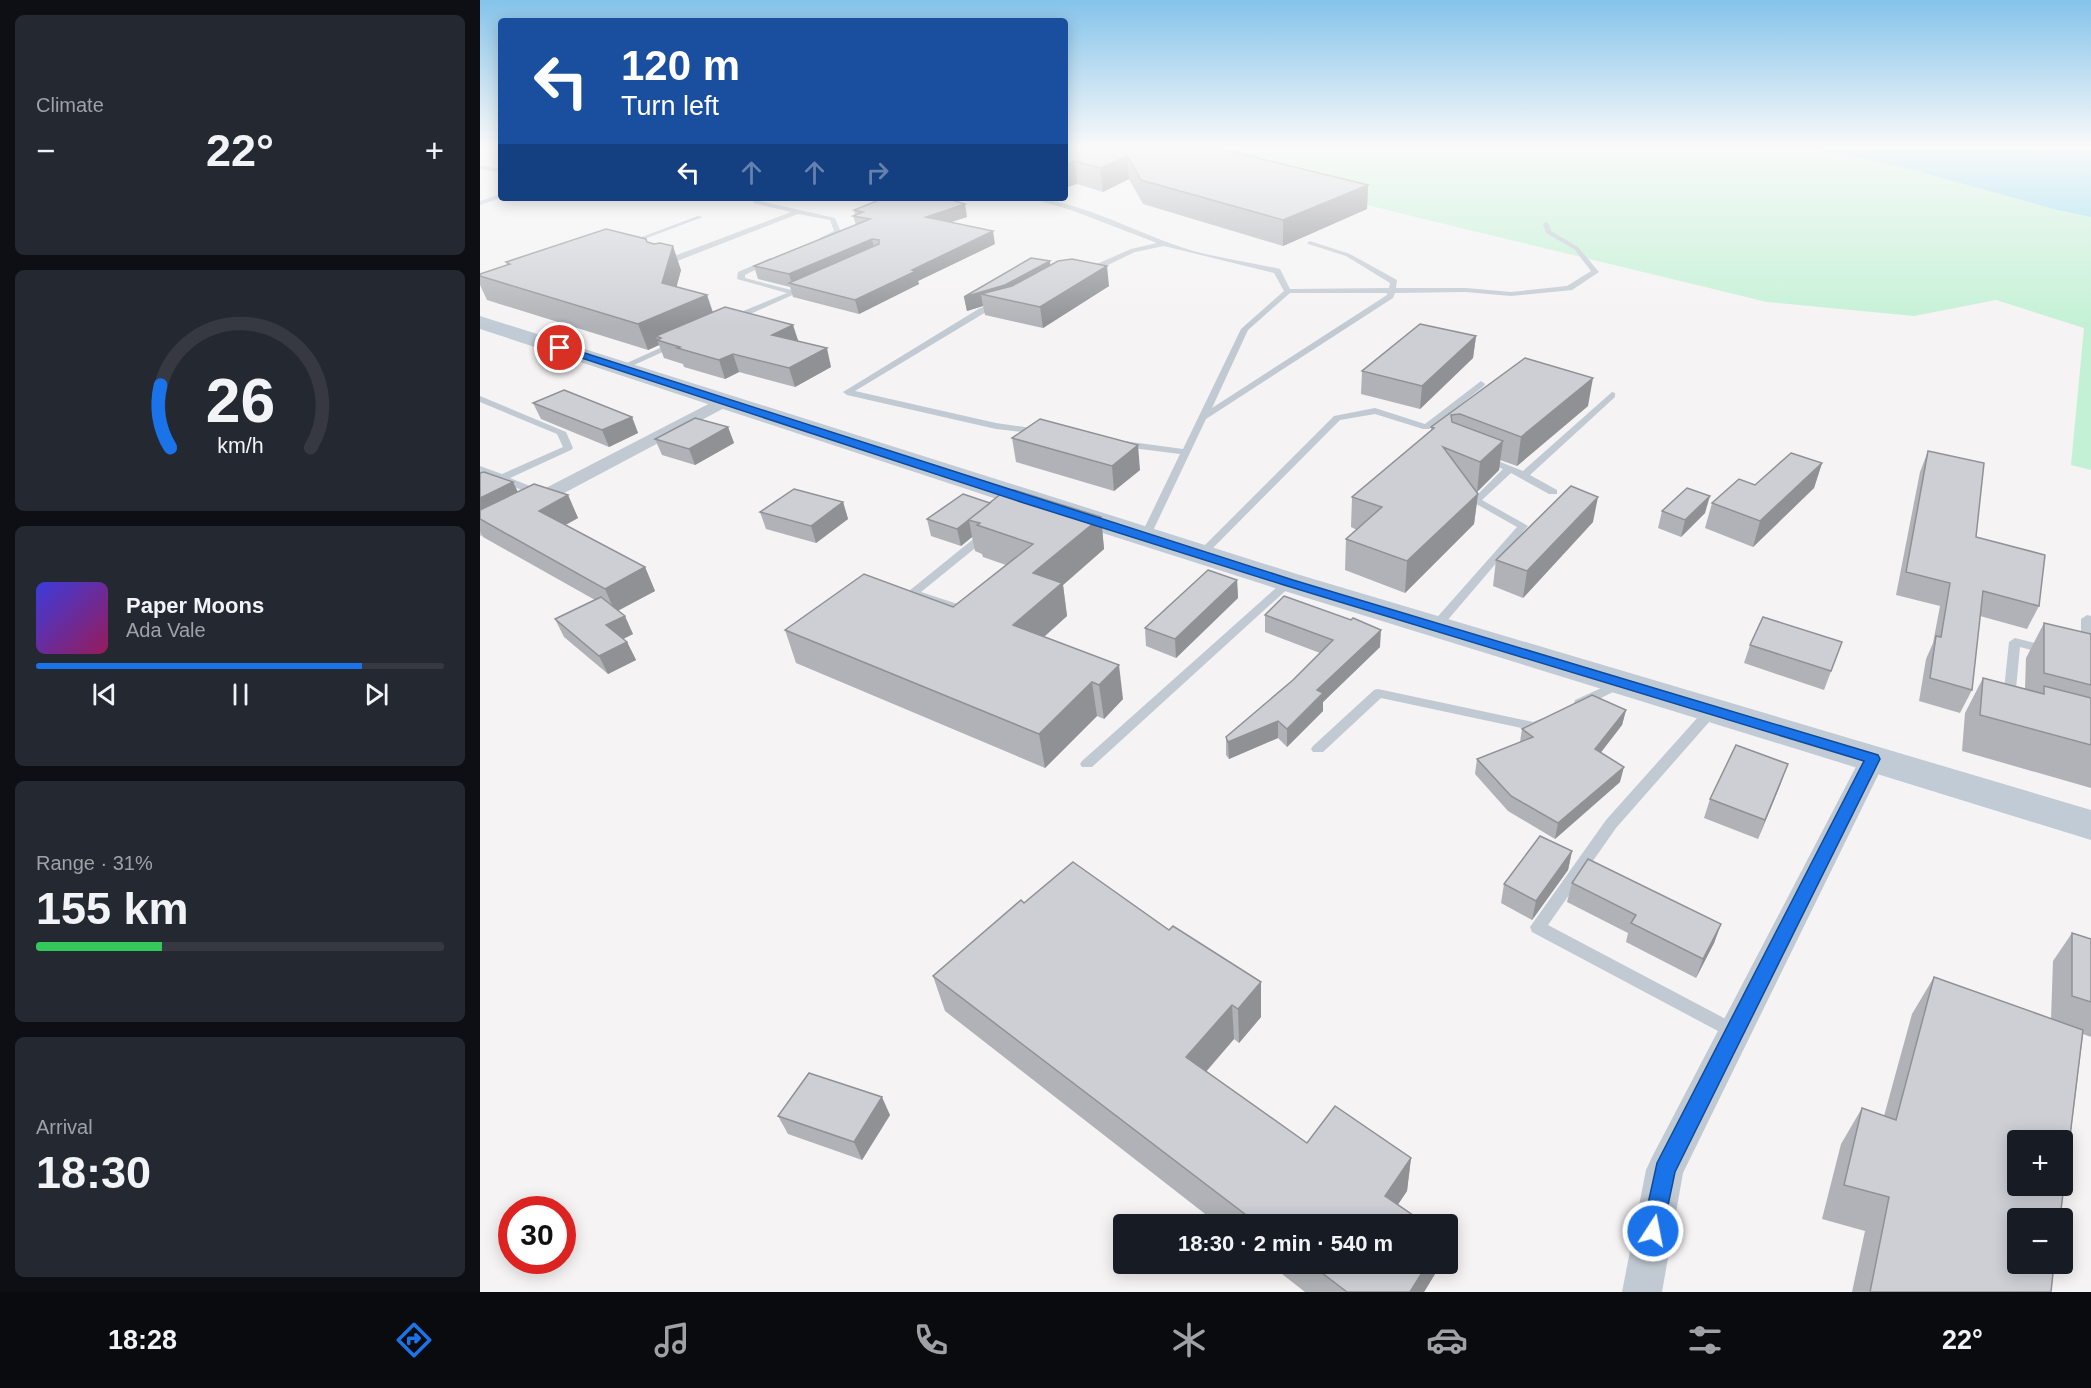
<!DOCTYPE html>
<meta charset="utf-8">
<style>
body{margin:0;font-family:Helvetica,sans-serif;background:#242831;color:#f1f3f6;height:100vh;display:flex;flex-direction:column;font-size:22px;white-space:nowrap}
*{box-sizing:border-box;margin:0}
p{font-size:20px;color:#9ea1a6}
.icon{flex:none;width:33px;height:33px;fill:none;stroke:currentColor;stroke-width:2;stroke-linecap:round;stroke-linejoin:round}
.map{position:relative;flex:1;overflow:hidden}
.drawer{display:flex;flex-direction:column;gap:15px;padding:15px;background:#0d0f14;width:480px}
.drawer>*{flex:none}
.guide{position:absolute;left:18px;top:18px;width:570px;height:183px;border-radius:6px;box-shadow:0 3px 15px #0003;background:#1a4fa0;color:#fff;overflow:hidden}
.tools{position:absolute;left:1527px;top:1130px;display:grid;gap:12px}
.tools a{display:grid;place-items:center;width:66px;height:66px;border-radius:6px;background:#171b24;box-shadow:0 3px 15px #0003;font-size:30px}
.speed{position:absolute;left:18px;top:1196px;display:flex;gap:12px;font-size:30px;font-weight:700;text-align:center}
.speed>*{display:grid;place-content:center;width:78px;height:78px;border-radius:50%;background:#171b24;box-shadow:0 3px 15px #0003;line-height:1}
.speed .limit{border:9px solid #d22;background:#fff;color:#111}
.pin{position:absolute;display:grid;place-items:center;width:51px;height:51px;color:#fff;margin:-26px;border:3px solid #fff;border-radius:50%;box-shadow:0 2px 6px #0007}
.me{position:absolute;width:66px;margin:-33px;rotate:11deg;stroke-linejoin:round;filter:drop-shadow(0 0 4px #0008)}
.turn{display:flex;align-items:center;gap:21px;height:126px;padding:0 24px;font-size:27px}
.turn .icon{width:78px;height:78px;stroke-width:2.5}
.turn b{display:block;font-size:42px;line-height:51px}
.lanes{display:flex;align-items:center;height:57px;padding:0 24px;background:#0003;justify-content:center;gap:30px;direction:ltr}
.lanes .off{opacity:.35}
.big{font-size:45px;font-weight:600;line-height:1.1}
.drawer .card{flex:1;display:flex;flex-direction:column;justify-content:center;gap:9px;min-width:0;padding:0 21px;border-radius:9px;background:#242831}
.drawer .dial{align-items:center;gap:0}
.dial svg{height:156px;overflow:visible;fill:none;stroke:#363941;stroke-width:7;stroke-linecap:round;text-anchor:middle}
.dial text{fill:#f1f3f6;stroke:none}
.song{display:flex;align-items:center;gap:18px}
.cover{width:72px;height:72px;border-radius:9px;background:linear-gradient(135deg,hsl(240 70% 55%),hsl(330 70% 35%))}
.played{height:6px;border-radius:3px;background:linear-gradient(90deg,#1a73e8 80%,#363941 80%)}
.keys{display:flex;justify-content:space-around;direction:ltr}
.heat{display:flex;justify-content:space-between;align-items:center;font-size:33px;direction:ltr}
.charge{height:9px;border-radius:4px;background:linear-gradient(90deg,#34c759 31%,#363941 0)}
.trip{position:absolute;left:633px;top:1214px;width:345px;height:60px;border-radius:6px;background:#171b24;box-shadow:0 3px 15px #0003;font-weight:600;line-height:60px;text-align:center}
.dock{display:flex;height:96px;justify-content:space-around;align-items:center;background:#090b0e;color:#9ea1a6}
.dock .icon{width:42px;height:42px}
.dock .active{color:#1a73e8}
.dock b{font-size:27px;color:#f1f3f6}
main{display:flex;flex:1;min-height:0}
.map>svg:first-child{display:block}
.green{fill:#c3f1d5}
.water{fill:#90daee}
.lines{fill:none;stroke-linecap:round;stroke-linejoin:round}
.service{fill:#c1cad2;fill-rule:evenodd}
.minor{fill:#c1cad2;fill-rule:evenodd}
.secondary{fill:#c1cbd6;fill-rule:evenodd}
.wall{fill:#b0b2b7}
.shaded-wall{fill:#909195}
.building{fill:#cdcfd5;stroke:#909195;stroke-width:1.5;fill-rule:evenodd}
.route{fill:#1a73e8;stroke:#114b97;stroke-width:1.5}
</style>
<main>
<section class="drawer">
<div class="card"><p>Climate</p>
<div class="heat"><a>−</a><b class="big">22°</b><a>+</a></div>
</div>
<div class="card dial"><svg viewBox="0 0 100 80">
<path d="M14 69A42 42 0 1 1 86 69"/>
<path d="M14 69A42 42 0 0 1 9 37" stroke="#1a73e8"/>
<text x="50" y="56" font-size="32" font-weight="700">26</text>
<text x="50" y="72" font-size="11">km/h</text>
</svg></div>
<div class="card">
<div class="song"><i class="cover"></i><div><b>Paper Moons</b><p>Ada Vale</p></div></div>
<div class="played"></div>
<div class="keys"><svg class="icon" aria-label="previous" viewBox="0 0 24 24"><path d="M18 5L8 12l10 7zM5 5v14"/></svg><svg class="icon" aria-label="pause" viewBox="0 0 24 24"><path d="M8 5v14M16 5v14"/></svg><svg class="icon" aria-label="next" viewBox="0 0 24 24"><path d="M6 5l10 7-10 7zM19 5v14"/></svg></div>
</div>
<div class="card"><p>Range · 31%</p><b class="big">155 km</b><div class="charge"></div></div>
<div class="card"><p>Arrival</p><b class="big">18:30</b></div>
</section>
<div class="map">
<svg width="1611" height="1292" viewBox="0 0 1611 1292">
<rect width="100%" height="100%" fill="#f5f3f3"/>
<path class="green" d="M657,146H1321L1422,167L1577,210L1611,217V470L1591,465L1604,328L1516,300L1434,316L1287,302L911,211Z"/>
<path class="water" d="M1321,146H1600L1611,149V217L1577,210L1422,167Z"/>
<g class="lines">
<g class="service">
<path d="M0,165L21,169V173L0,169Z"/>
<path d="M21,194V198L0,205V201Z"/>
<path d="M276,198H283L280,201L355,218L361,232L344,240H340V238L354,231L350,220L318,214L187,265H181V261L311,212L273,203Z"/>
<path d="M550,198C590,198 655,231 695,245C728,257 765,261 800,269L810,289L909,288L910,283L866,256L828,244L827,243L830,241L870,254L917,280L916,288H986L1031,292L1087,286L1111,271L1094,249L1066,233L1063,224L1066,222L1069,224L1071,231L1098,247L1119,272L1092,290L1031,296L986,292L915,293L913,298L726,419L670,537L665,540L660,537L700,454L644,447L639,444L644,441L703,449L761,329L804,291L794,273L684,246L655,252L609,274H603V270L651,249L677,243L591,210ZM810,293H907V295L732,408L768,330Z"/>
<path d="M218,216L223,217L148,245L143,244Z"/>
<path d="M290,258L292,259V261L265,275V278L319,292L257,320H251V316L307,293L257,279L258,272Z"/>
<path d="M518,304L522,306L521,308L506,312L375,391L516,423L558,429L561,430V434L516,429L367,395L363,392L500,308Z"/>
<path d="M191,343L198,345L143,370L136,368Z"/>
<path d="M1001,381L1005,384L1004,386L949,429H943L895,414L860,420L724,557H716L715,555L854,416L895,408L945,424Z"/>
<path d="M1132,392L1135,393V397L1050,475L1077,490V494H1069L1031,473L1002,500L1048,526L960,629H952L950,626L952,623L1037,527L991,501L1023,469L1002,461V457H1008L1043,471Z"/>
<path d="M0,396L86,432L93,448L91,450L30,478L65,492V496H57L22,482L0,491V484L14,478L0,472V466L22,474L83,447L77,434L0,402Z"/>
<path d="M506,531L511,534L510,536L441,592L493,609L495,611L493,613H485L429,595L427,593L429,591L502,532Z"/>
<path d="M809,579L815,582L813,584L612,767H602L600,764L602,761L805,580Z"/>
<path d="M1607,615L1611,616V652L1607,653L1601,649V619Z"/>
<path d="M1535,638L1571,647L1573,650L1567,654L1540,647L1535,699L1529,703L1523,699L1529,642Z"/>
<path d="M1141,679L1147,683L1145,686L1105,706L1100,707L1094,703L1095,700Z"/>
<path d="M898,689L1053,722L1063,718L1068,719L1069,722L1068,725L1055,731L901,698L843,752H833L831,749L833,746L894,690Z"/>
<path d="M1232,706L1238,710L1237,713L1136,828L1068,925L1259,1026L1261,1031L1259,1036L1253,1039L1052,932L1050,927L1126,820L1227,707Z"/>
</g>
<g class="minor">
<path d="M242,397L248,398L251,402L248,406L7,534L0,536V522Z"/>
<path d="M1393,750L1403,752L1406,759L1203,1173L1182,1292H1142L1166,1170L1172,1157L1380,759L1383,752Z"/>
</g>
<path class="secondary" d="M0,316L820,575L1611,810V840L798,589L538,506L0,329Z"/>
</g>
<g class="wall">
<path d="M585,146L888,185L887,209L803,246L663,204L649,179L623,192L597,184Z"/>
<path d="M374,210L487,217L470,222L515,244L438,281L439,284L379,314L313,297L310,287L278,279L274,266L376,225L373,216L375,215Z"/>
<path d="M167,242L201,270L196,287L227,295L233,312L318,341L351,367L315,387L259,372L245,379L204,367L203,364L184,358L179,345L168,350L7,300L0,285V274L27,265L26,262Z"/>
<path d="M570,261V265L629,286L563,328L505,315L503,306L487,311L484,297Z"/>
<path d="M996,336L993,358L940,409L881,394L882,371Z"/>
<path d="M1045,358L1108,406L1037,466L1020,460L1019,470L997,492L998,494L994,524L925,593L865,570L866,539L877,530L871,527L872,497L951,431V427Z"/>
<path d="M53,403L152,417L158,433L129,447L61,419Z"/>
<path d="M248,427L254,443L215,465L182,455L175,439Z"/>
<path d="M532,438L660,470L634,491L536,462Z"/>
<path d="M1448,451L1496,537L1559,606L1547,629L1500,616L1492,690L1480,713L1439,701L1446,659L1453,643L1460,606L1416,595L1440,472Z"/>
<path d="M1342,463L1334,488L1273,547L1225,528L1232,503L1275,485Z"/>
<path d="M0,473L38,492L88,495L98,518L86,525L165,567L175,591L138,611L153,634L143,639L147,642L156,660L128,674L84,637L75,619L115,600L3,537L0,531Z"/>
<path d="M363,502L368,519L336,543L286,529L280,512Z"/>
<path d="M510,503L621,517L624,549L583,585L587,616L564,637L643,699L624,719L617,716L565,768L316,663L305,630L473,607L526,565L503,557L502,554L495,551L492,537L481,546L451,536L447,519Z"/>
<path d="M1182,511L1225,513L1201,537L1178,528Z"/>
<path d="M1113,522L1043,598L1013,586L1016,560Z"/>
<path d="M757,580L758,598L696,658L666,646L665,628Z"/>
<path d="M785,615L900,647L843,702V711L807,747L798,738L749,759L746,755V737L813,680L840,653L785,632Z"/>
<path d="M1564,623L1611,634V788L1482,751L1485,713L1503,678L1545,689L1546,658Z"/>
<path d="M1362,642L1344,690L1264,663L1270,645Z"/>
<path d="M1146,710L1142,725L1121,752L1140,782L1075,839L1028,811L995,774L997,759L1040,742L1042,729Z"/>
<path d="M1301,783L1278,839L1224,818L1230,799Z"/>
<path d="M1092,851L1088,870L1052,920L1021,903L1024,884Z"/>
<path d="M1092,883L1241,924L1234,943L1216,978L1146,942L1148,933L1087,902Z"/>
<path d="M544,903L781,982V1017L759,1043L754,1039L726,1072L827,1143L931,1158L927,1191L918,1204L946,1224H738L465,1011L453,976Z"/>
<path d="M1592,933L1611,939V1037L1603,1034L1571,1292H1372L1385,1231L1342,1219L1361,1144L1382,1108L1404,1116L1432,1014L1454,977L1571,1019L1573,961Z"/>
<path d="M410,1115L382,1160L308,1134L298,1116Z"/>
<path d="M788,1263H959L958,1269L944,1292H825Z"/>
</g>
<g class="shaded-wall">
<path d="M647,156L649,179L623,192L620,168Z"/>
<path d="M595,161L597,184L585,188V164Z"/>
<path d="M888,185L887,209L803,246V220Z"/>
<path d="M485,204L487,217L448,230L446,217Z"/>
<path d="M513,231L515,244L438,281L439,284L379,314L375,300L432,270Z"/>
<path d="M392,239L395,252L312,284L309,274Z"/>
<path d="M193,246L201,270L191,308L182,283Z"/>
<path d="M570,261L571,274L501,294L503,306L487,311L484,297Z"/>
<path d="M627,266L629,286L563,328L560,307Z"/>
<path d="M227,295L235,320L181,338L176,336L179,345L168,350L158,324Z"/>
<path d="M313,325L319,343L292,335Z"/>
<path d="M996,336L993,358L940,409L942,386Z"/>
<path d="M347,348L351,367L315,387L309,368Z"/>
<path d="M253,354L259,372L245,379L239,360Z"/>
<path d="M1113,378L1108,406L1037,466L1041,437Z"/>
<path d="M152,417L158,433L129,447L122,430Z"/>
<path d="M248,427L254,443L215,465L209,449Z"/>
<path d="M1023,441L1019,470L997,492L1000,462Z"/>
<path d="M658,445L660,470L634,491L632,466Z"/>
<path d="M1342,463L1334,488L1273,547L1280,521Z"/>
<path d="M33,482L41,498L0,519V498Z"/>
<path d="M998,494L994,524L925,593L927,561Z"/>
<path d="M88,495L98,518L70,533L59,511Z"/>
<path d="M1230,496L1225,513L1201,537L1205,520Z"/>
<path d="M1118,497L1113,522L1043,598L1047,571Z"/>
<path d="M363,502L368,519L336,543L331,526Z"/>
<path d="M621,517L624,549L583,585L587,616L539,659L533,625L553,573Z"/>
<path d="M489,520L492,537L481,546L477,529Z"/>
<path d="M165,567L175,591L135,612L125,589Z"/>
<path d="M757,580L758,598L696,658L695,639Z"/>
<path d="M145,616L153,634L135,643L126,625Z"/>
<path d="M901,630L900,647L843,702V711L807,747V729L837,690Z"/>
<path d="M147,642L156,660L128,674L119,656Z"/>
<path d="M639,665L643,699L624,719L619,685Z"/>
<path d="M612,682L617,716L565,768L559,734Z"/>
<path d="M1146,710L1142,725L1112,764L1115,749Z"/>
<path d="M798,721V738L749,759L748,742Z"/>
<path d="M1308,764L1301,783L1278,839L1285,820Z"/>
<path d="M1144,767L1140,782L1075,839L1078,823Z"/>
<path d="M1092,851L1088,870L1052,920L1056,901Z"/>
<path d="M1241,924L1234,943L1216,978L1223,959Z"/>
<path d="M781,982V1017L759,1043L758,1009Z"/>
<path d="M752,1005L754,1039L709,1091L706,1057Z"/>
<path d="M402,1097L410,1115L382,1160L374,1142Z"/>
<path d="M931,1158L927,1191L905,1224V1196Z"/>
<path d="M948,1263H959L958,1269L944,1292H930Z"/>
</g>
<g class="building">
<path d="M585,146H729L888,185L803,220L661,180L647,156L620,168L595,161L585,164Z"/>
<path d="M404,198H465L485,204L446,217L513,231L432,270L436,271L375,300L309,283L399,244V240L392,239L309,274L274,266L390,219L373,216L383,212L374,210Z"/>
<path d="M126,229L166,239L167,242L174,244L180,243L193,246L182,283L227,295L158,324L0,276V274L30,264L26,262Z"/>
<path d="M551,258L570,261L525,285L484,297Z"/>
<path d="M592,259L627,266L560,307L501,294L532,286L578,261Z"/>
<path d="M245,307L313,325L292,335L347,348L309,368L253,354L239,360L197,348L200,347L177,340L181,338L176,336Z"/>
<path d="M940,324L996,336L942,386L882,371Z"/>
<path d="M1045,358L1113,378L1041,437L980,414L971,415L972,422L1023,441L1000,462L963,447L998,494L927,561L866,539L902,507L872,497L954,428L951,427Z"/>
<path d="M84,390L152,417L122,430L53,403Z"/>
<path d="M215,418L248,427L209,449L175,439Z"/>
<path d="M560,419L658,445L632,466L532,438Z"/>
<path d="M1448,451L1504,463L1496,537L1565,555L1559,606L1503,591L1492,690L1450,678L1456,636L1461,637L1470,583L1426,572Z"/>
<path d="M1311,453L1342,463L1280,521L1232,503L1259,479L1275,485Z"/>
<path d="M4,472L33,482L0,498V473Z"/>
<path d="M54,484L88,495L59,511L165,567L125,589L0,519V510Z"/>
<path d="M1091,486L1118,497L1047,571L1016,560Z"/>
<path d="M1207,488L1230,496L1205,520L1182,511Z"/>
<path d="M314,489L363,502L331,526L280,512Z"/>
<path d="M534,490L621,517L553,573L582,583L533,625L639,665L619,685L612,682L559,734L305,630L384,574L473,607L553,544L497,525L500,523L488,520L522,493L527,495Z"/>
<path d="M483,494L510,503L477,529L447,519Z"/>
<path d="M728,570L757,580L695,639L665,628Z"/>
<path d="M804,596L871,620L873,618L901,630L837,690L843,693L807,729L798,721L748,742L746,737L813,680L853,640L785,615Z"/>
<path d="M121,597L145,616L126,625L147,642L119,656L75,619Z"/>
<path d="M1283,617L1362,642L1351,671L1270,645Z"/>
<path d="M1564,623L1611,634V685L1564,673Z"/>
<path d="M1503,678L1564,694V686L1611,698V745L1500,715Z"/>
<path d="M1112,695L1146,710L1115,749L1144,767L1078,823L1031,796L997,759L1053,737L1042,729Z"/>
<path d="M1256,745L1308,764L1285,820L1230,799Z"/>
<path d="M1060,836L1092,851L1056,901L1024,884Z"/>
<path d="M1108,859L1241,924L1223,959L1151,923L1156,915L1092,883Z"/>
<path d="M593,862L689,930L693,926L781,982L758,1009L752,1005L706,1057L827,1143L855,1106L931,1158L905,1196L946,1224H778L453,976L541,900L544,903Z"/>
<path d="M1592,933L1611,939V1002L1592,996Z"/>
<path d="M1454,977L1603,1030L1580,1218H1538V1263H1574L1571,1292H1390L1409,1197L1364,1185L1382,1108L1416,1120ZM1538,1140H1582V1185H1538Z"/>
<path d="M329,1073L402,1097L374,1142L298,1116Z"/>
<path d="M829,1263H948L930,1292H867Z"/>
</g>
<linearGradient id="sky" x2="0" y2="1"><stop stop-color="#85c3ea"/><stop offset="0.45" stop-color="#fafafa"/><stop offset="1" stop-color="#fafafa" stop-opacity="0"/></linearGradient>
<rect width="1611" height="327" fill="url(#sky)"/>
<path class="route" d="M77,346H83L813,580L1398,755L1400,759L1195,1172L1181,1239L1173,1242L1166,1239L1162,1231L1177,1163L1384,761L804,585L544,503L77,350Z"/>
</svg>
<div class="tools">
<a>+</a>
<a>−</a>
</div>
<div class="speed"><div class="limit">30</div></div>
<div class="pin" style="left:80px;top:348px;background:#d93025"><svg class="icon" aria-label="arrive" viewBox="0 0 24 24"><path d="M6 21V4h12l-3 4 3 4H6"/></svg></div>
<svg class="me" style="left:1173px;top:1231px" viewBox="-20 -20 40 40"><circle r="17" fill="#1a73e8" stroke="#fff" stroke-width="3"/><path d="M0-11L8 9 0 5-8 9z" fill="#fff"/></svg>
<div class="trip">18:30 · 2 min · 540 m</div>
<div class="guide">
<div class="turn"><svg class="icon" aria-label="left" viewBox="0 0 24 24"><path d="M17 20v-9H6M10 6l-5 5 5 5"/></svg><div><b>120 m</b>Turn left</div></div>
<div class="lanes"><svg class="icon" aria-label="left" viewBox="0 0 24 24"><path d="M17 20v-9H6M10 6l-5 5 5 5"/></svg><svg class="icon off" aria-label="ahead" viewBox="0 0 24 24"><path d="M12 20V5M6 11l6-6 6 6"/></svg><svg class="icon off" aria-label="ahead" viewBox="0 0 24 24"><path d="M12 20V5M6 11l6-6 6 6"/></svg><svg class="icon off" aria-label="right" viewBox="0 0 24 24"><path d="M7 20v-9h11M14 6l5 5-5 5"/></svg></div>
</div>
</div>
</main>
<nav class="dock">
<b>18:28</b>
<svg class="icon active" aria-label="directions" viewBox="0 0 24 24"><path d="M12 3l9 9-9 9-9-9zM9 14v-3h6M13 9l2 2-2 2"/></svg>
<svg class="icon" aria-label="music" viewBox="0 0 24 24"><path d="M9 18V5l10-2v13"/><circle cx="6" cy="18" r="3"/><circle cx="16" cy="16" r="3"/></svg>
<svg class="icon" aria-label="phone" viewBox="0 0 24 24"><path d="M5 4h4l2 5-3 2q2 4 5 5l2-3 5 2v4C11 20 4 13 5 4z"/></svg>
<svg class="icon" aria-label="climate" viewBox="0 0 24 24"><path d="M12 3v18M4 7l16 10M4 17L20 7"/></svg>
<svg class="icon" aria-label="car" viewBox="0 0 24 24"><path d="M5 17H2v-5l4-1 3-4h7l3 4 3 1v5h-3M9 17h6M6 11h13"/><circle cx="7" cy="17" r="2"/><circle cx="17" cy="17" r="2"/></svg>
<svg class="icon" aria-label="filters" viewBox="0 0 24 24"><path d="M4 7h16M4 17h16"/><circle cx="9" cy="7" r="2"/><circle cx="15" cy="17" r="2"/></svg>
<b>22°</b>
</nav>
